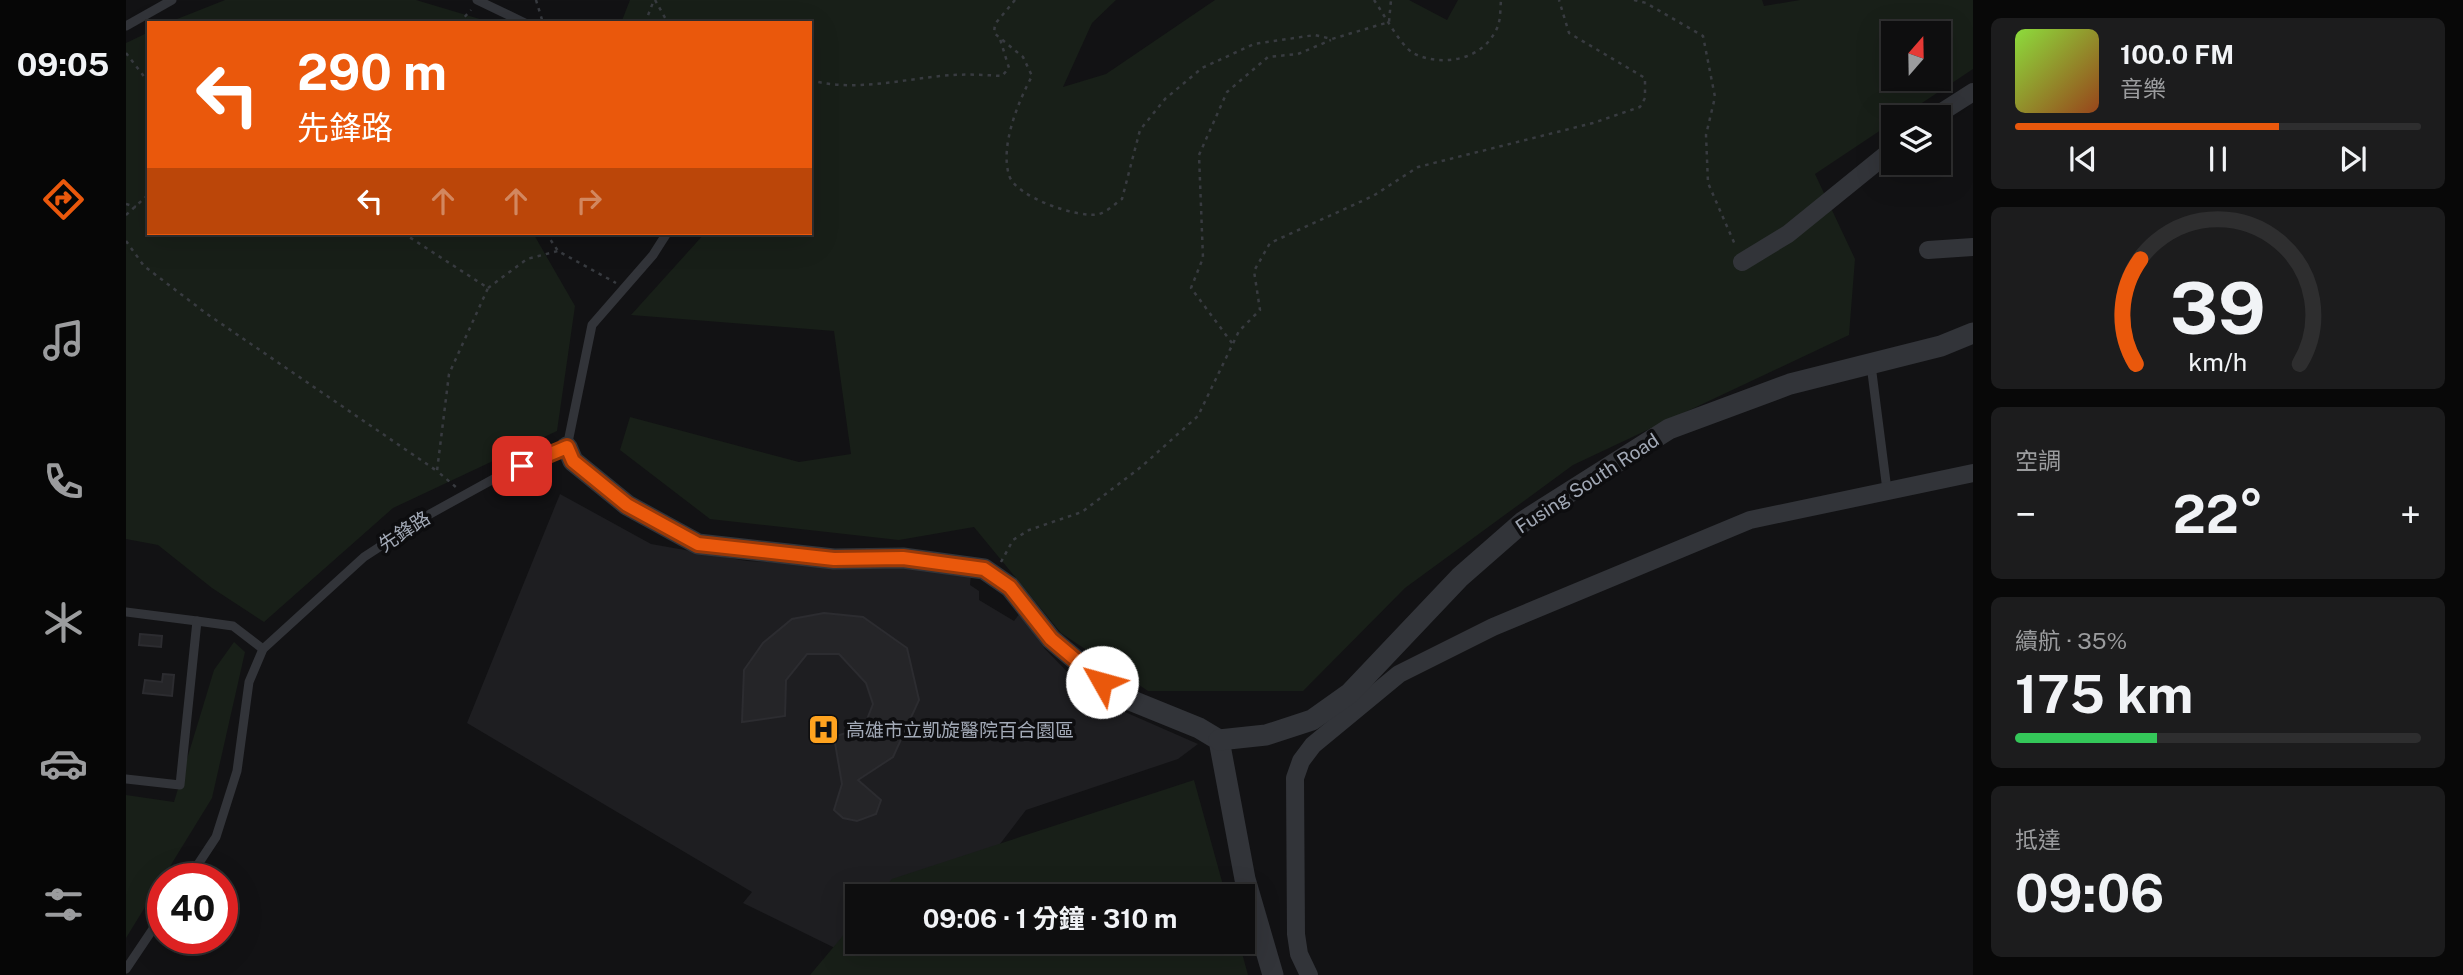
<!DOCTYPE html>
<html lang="zh-TW">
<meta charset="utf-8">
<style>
body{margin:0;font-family:"Public Sans","Noto Sans TC",sans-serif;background:#1c1c1d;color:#f1f3f6;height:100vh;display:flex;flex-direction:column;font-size:26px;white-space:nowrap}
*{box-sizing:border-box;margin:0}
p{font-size:23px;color:#9b9c9e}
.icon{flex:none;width:38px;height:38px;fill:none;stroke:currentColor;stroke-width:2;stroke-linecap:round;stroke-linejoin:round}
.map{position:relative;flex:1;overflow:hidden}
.drawer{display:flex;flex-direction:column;gap:18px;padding:18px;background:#080808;width:490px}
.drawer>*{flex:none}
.top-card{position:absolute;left:21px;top:21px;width:665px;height:214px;border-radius:0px;box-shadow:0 7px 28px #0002,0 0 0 2px #2e2e2f;background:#ea580c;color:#fff;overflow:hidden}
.needle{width:46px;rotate:20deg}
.tools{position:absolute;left:1755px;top:21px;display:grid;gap:14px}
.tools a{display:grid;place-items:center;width:70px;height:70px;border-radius:0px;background:#0e0e0f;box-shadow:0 7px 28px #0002,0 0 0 2px #2e2e2f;font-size:35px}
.speed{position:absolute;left:21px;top:863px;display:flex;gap:14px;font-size:35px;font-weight:700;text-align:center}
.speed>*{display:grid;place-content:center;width:91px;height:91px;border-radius:50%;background:#0e0e0f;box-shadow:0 7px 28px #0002,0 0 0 2px #2e2e2f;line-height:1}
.speed .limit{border:10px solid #d22;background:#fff;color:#111}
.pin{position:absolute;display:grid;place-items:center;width:60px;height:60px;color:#fff;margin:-30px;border-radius:14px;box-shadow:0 4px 10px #0006}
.me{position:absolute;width:77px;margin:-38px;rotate:308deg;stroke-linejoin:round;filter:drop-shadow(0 0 5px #0008)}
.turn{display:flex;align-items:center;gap:24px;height:147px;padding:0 35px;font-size:32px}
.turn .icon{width:91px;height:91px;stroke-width:2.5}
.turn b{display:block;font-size:49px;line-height:60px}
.lanes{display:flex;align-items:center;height:66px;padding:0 35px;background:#0003;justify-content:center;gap:35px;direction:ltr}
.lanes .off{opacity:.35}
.big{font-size:52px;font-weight:700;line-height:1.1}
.drawer .widget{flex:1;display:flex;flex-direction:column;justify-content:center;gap:10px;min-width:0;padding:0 24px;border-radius:10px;background:#1c1c1d}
.drawer .dial{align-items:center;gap:0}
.dial svg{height:182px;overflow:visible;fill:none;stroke:#2e2e2f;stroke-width:7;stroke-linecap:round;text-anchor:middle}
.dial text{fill:#f1f3f6;stroke:none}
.song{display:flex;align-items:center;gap:21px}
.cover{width:84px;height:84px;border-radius:10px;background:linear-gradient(135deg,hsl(90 70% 55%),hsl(20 70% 35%))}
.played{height:7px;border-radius:4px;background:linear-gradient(90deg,#ea580c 65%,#2e2e2f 65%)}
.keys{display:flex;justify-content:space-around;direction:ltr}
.heat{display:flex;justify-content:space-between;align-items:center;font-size:38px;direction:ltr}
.charge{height:10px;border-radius:5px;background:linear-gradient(90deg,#34c759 35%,#2e2e2f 0)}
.trip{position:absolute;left:719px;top:884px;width:410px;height:70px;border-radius:0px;background:#0e0e0f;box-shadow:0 7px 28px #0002,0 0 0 2px #2e2e2f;font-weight:700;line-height:70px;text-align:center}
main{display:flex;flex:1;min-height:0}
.menu{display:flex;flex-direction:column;width:126px;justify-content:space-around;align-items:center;background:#060606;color:#9b9c9e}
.menu .icon{width:49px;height:49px}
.menu .current{color:#ea580c}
.menu b{font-size:32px;color:#f1f3f6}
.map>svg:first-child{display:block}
.built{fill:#1e1e21}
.green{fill:#181f18;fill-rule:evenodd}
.building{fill:#252528;stroke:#2c2c30;stroke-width:2}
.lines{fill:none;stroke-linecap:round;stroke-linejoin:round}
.path{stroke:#383b40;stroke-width:2.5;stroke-dasharray:3.5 5;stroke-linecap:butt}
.service{stroke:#323439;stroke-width:9}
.minor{stroke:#323439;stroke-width:18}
.tertiary{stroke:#323439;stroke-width:21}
.route-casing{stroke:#983908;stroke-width:18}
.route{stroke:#ea580c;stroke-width:12}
.labels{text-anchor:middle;stroke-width:7;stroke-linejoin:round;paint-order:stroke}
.street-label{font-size:19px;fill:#a2a9b6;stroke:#0d0d0f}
.poi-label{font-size:19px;fill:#a2a9b6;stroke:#0d0d0f;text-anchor:start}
</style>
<main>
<nav class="menu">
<b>09:05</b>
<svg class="icon current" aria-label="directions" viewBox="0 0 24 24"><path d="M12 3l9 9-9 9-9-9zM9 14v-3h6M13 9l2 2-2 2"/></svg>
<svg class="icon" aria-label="music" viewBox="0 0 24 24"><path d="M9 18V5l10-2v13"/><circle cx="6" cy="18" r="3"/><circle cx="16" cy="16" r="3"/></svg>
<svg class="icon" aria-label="phone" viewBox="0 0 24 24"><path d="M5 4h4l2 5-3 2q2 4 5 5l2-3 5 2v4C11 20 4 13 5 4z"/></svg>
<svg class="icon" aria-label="climate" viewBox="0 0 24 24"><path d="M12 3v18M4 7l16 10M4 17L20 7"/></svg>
<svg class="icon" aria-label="car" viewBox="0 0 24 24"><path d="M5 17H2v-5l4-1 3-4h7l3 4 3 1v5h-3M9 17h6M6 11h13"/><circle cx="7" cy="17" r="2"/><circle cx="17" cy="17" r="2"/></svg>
<svg class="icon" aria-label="filters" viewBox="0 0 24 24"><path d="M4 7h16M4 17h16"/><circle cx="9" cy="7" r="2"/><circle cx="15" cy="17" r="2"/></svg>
</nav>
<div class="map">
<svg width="1847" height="975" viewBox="0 0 1847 975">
<rect width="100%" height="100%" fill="#121214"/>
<path class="built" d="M434,494L525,544L621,561L834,570L845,574L844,585L853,591V600L888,621L894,613L919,649L967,698L1072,744L1052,759L900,810L834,896H732V942L764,975L617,903L626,892L341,723Z"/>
<g class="green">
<path d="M99,0H290L367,23H41Z"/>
<path d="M504,0H990L966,23L937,87L980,74L1089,0H1283L1321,20L1332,0H1636L1638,6L1674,0H1847V69L1775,117H1768L1767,122L1689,174L1729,259L1723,335L1447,465L1279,588L1177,691H1022L935,633L848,527L773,540L584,519L494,450L504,417L673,462L725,454L708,331L505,315L579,233H684V23H495ZM1768,33H1813V79H1768Z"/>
<path d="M23,32V233H407L449,306L431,431L267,508L138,622L86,588L32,545L0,539V43Z"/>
<path d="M108,642L119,652L86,798L0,938V795L48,802L88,670Z"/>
<path d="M1068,780L1100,896H751L766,879Z"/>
<path d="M731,919L732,942H1113L1122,975H684Z"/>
</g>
<g class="building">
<path d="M698,613L737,617L781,648L793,700L767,757L732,780L755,800L750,814L731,821L717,818L708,810L716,784L708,737L738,727L747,704L740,683L713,654H681L660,680L659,716L616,722L618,670L637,643L666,619Z"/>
<path d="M14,634L36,636L35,647L13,645Z"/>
<path d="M37,674L48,675L46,696L17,693L19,680L36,682Z"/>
</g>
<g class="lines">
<g class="path">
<path d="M410,0L417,23"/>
<path d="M529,0L542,23"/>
<path d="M889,0L869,24L868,33L897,57L906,76C892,102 874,146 883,175C889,197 953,219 973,214C981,212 990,203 996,199L1014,130L1039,99L1076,68L1128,44L1189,35L1206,39L1263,22L1265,0"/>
<path d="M1248,0C1257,13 1275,46 1287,53C1314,67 1354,61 1369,32C1375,23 1374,11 1375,0"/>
<path d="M1508,0L1520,3L1577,36L1589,97L1580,135L1582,183L1610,247"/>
<path d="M333,23L345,10"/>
<path d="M519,23L528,0"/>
<path d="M0,53L23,83"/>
<path d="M684,80C730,93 780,78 827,75C843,74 860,75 876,76L883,68L874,39"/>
<path d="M0,204L10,207"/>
<path d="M0,215L23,194"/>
<path d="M277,233L362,288L323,374L311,471L331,488"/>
<path d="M420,233L432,251L490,283"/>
<path d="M0,241L18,266L81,314L311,471"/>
<path d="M362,288L401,259L432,251"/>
<path d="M1106,343L1065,288L1077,258L1073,155L1101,92L1142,57L1172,54L1205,40"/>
<path d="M875,562L887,540L903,530L956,512L1015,467L1072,416L1113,331L1134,310L1128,271L1144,243L1247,196L1292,167L1467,123L1514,107L1519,98V78L1443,33L1433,0"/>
</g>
<g class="service">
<path d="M351,0L399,23"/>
<path d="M0,26L46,0"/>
<path d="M1745,365L1761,490"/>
<path d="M0,612L71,621"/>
<path d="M0,779L54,785L71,621L107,626L137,649"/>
<path d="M63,878L90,837L111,771L123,682L137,649L238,557L304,514L373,476L441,447L466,325L527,255L541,233"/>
<path d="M0,969L37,914"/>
</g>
<g class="minor">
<path d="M1808,117L1847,92"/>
<path d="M1802,250L1847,247"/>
<path d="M1616,262L1662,234L1768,148"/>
<path d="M1183,975L1173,954L1170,934L1169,778L1175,761L1187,745L1273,674L1367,627L1624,520L1847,473"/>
</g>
<g class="tertiary">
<path d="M441,447L447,461L501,505L572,544L708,559L777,558L858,569L884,587L925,639L976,682L1004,700L1073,728L1093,740L1119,879L1147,975"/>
<path d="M1093,740L1140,735L1186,720L1224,693L1334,577L1398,521L1543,429L1664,384L1815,346L1847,333"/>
</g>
</g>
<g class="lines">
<defs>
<path id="route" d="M396,466L441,447L447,461L501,505L572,544L708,559L777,558L858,569L884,587L925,639L976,682"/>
</defs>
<use href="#route" class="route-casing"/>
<use href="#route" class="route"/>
</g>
<defs>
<symbol id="hospital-square" viewBox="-11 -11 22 22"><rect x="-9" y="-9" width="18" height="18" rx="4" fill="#ffa31f" stroke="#0d0d0f"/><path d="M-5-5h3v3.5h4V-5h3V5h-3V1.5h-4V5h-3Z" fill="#111"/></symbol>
</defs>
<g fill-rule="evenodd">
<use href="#hospital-square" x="680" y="712" width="35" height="35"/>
</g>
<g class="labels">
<g class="street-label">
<text transform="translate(1461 483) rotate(-33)" y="7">Fusing South Road</text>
<text transform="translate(278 531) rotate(-33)" y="7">先鋒路</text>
</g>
<g class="poi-label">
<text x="720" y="737">高雄市立凱旋醫院百合園區</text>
</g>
</g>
</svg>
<div class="tools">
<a><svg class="needle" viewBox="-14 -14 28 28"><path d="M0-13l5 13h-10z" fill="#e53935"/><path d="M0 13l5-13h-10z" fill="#9b9c9e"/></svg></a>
<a><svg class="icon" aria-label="layers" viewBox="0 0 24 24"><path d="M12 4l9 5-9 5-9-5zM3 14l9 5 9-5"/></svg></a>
</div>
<div class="speed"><div class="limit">40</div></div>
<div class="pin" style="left:396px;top:466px;background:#d93025"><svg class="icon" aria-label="arrive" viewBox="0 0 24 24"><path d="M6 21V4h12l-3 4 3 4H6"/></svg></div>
<svg class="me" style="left:976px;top:682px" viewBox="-20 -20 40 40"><circle r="19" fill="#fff"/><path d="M0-13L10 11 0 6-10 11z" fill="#ea580c"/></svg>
<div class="trip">09:06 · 1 分鐘 · 310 m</div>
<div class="top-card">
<div class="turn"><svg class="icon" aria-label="left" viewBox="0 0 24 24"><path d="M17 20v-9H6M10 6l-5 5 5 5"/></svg><div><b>290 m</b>先鋒路</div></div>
<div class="lanes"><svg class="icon" aria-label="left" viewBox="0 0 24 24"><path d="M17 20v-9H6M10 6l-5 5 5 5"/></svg><svg class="icon off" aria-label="ahead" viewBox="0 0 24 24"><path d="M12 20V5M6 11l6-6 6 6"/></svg><svg class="icon off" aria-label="ahead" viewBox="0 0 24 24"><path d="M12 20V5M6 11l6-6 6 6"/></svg><svg class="icon off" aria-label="right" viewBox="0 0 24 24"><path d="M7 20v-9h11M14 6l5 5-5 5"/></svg></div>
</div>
</div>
<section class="drawer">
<div class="widget">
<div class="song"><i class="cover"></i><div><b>100.0 FM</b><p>音樂</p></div></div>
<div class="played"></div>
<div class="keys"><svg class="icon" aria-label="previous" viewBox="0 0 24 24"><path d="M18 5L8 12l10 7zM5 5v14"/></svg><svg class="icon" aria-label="pause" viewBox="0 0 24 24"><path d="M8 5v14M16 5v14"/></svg><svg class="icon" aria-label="next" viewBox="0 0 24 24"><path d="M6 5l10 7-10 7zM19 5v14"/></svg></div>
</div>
<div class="widget dial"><svg viewBox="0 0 100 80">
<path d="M14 69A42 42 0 1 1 86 69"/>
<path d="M14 69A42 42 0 0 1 16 23" stroke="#ea580c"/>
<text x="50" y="56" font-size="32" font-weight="700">39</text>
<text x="50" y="72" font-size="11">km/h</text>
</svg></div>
<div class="widget"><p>空調</p>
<div class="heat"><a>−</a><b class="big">22°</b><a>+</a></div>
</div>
<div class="widget"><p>續航 · 35%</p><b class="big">175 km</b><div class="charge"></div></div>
<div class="widget"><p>抵達</p><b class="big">09:06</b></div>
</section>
</main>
